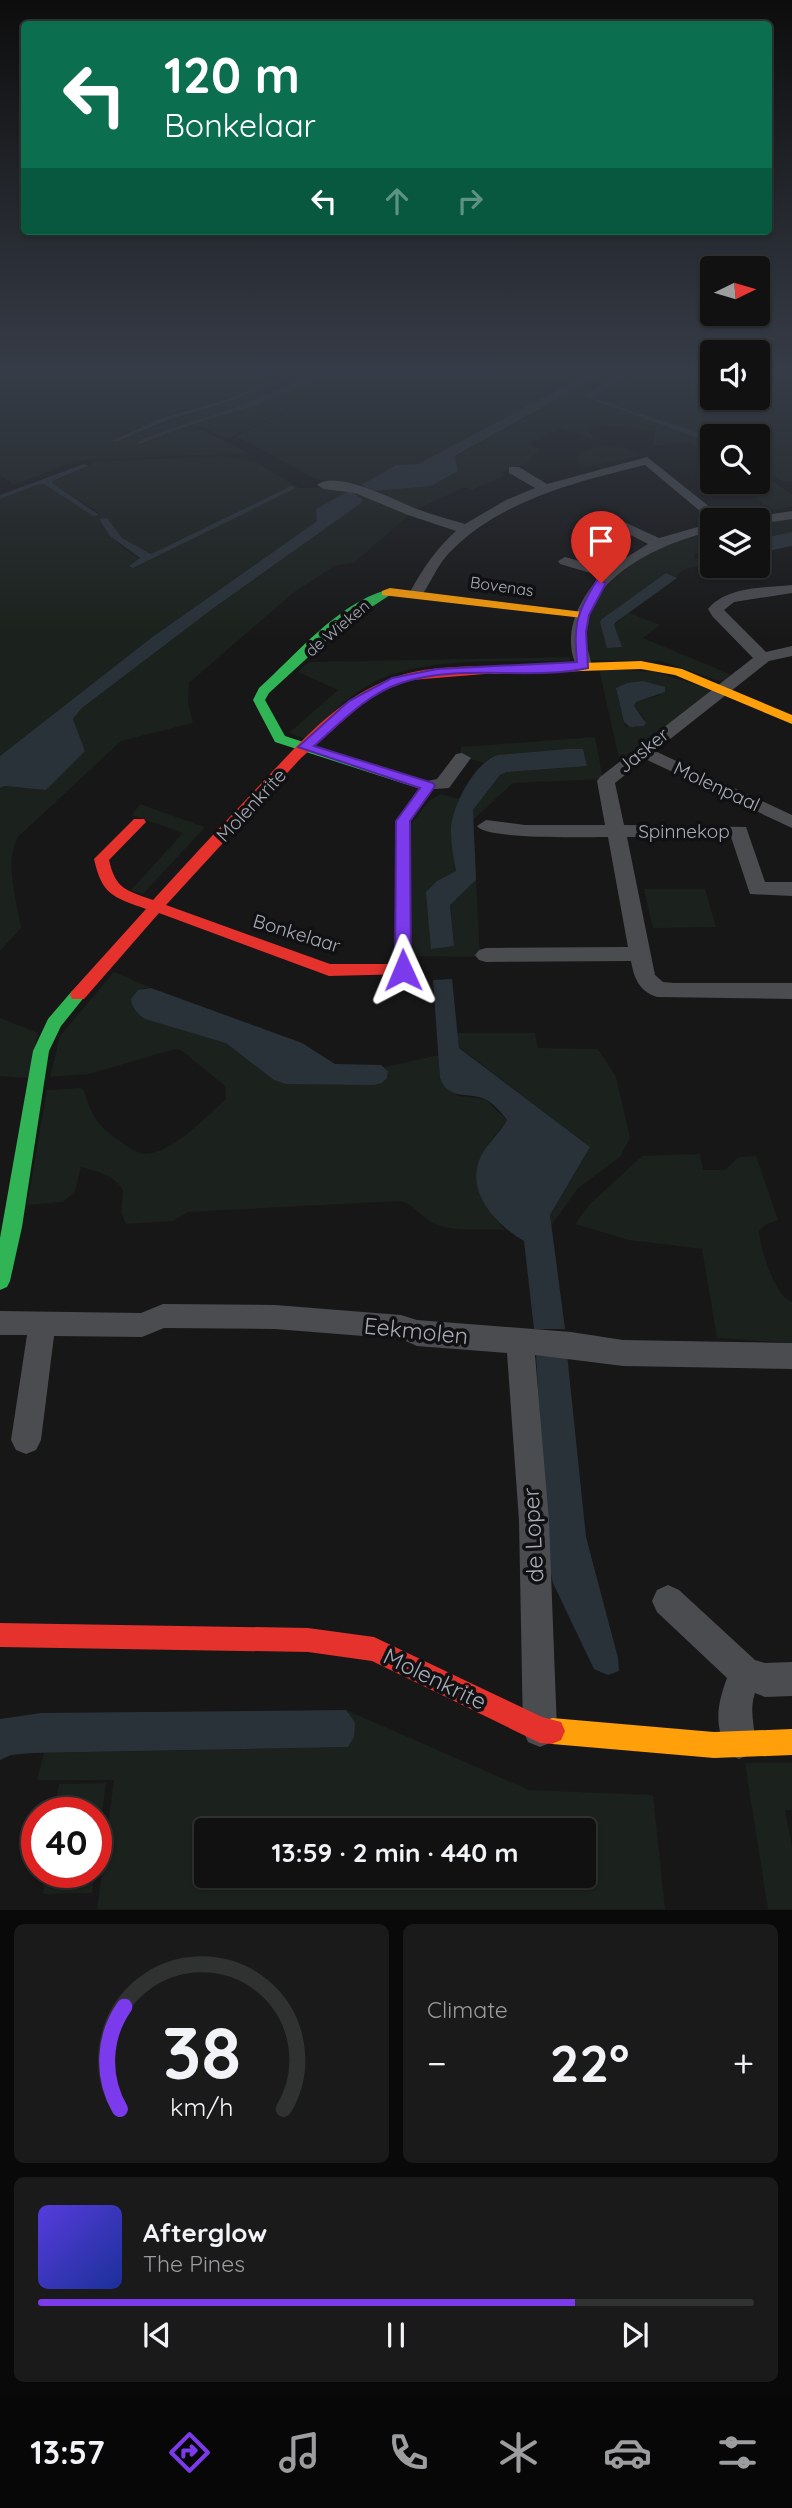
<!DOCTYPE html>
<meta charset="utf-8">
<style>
body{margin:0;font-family:Quicksand,sans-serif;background:#1a1a1a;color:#f1f3f6;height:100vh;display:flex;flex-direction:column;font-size:26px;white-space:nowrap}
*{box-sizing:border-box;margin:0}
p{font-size:23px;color:#9c9d9f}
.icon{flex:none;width:38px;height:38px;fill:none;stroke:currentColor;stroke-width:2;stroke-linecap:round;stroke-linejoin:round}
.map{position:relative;height:1910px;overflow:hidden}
.panel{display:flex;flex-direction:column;gap:14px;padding:14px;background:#090909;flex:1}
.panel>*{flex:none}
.top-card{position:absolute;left:21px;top:21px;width:751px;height:214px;border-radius:7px;box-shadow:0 2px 5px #0004,0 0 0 2px #303131;background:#0b6e4f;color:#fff;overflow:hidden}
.needle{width:46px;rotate:85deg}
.tools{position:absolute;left:700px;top:256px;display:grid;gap:14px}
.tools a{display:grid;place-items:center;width:70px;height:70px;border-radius:7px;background:#111;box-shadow:0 2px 5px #0004,0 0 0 2px #303131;font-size:35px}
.speed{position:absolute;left:21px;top:1797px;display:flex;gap:14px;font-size:35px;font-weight:700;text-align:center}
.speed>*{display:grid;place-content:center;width:91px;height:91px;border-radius:50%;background:#111;box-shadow:0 2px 5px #0004,0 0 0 2px #303131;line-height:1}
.speed .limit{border:10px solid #d22;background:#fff;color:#111}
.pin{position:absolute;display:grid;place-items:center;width:60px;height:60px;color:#fff;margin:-72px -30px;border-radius:50% 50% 50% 0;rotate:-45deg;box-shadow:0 0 7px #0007}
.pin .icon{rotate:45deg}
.me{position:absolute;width:77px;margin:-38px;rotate:359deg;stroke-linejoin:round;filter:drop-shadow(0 0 5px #0008)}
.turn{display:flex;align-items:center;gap:24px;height:147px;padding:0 28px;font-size:32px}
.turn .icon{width:91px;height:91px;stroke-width:2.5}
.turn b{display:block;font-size:49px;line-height:60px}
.lanes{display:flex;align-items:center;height:66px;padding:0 28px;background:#0003;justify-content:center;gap:35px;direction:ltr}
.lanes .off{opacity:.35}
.big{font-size:52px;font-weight:700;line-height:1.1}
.panel .card{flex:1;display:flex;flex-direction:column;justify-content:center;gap:10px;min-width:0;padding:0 24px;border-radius:10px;background:#1a1a1a}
.panel .dial{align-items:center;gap:0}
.dial svg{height:182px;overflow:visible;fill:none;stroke:#303131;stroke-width:7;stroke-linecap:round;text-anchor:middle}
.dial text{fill:#f1f3f6;stroke:none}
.song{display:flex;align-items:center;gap:21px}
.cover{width:84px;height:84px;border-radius:10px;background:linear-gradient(135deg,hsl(250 70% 55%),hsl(230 70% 35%))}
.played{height:7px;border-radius:4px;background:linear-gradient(90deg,#7c3aed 75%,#303131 75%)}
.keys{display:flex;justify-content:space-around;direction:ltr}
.heat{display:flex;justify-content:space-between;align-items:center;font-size:38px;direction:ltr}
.panel .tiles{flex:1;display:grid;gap:14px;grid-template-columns:1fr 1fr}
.card:last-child{grid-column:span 2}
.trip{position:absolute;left:194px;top:1818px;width:402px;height:70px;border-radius:7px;background:#111;box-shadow:0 2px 5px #0004,0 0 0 2px #303131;font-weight:700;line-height:70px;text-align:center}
.tabs{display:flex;height:112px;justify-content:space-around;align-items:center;background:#070707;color:#9c9d9f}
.tabs .icon{width:49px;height:49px}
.tabs .selected{color:#7c3aed}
.tabs b{font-size:32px;color:#f1f3f6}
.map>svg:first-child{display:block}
.green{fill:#1b211c;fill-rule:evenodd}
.water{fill:#2a3239}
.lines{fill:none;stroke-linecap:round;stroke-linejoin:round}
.street{fill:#4b4c50;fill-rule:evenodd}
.fast{fill:#30b455;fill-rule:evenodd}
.slow{fill:#ff9f0a;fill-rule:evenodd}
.jam{fill:#e5322d;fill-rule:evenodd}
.route{fill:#7c3aed;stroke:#51269a;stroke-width:2}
.labels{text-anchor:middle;stroke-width:7;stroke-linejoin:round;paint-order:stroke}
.far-street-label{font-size:16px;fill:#a8adb8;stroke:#111113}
.street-label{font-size:19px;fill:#a8adb8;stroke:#111113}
.near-street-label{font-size:23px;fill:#a8adb8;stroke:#111113}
</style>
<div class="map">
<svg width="792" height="1910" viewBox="0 0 792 1910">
<rect width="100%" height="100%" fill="#171717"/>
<g class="green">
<path d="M0,370L315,372L242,405L139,440L141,445L199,422L251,407L340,370H595L418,464L396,465L361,485L378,490L458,471L455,457L610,370H629L582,397L709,441L712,443V460L690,442L652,446L655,431L595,424L587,427L594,439L560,428L528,444L540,449L526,464L503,472L504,476L472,490L464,487L415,511L347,485L314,478L236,436L289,411L282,402L280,403L285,409L284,412L231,437H222L200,426L197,428L249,453L87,460L68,464L14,485L0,475ZM279,378L280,381C226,403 170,419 117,442L111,441C163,411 225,403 279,378Z"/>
<path d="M638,370H677L712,375V397H758V381L792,385V481L783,482L758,466V436L712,438L590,396Z"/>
<path d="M607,446L626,448L644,455L581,468L577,458C584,449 595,447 607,446Z"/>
<path d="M225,456L256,462L299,488L328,487L351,490L317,521L151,638L0,756V499L37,485L44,484L93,516L99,513L52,483L54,480L88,467L93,462ZM291,486L296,488L148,560C129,558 110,536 99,519L107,518L122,538L151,554Z"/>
<path d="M758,472L792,494V507L771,510L737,481H758Z"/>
<path d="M362,493L410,514L354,563L334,566L293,593L189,683L188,702L193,723L121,741L18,837C4,863 17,900 21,928L0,951V788L3,786L46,790L85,751L73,719L82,708L215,607L360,504L361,498L358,495Z"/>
<path d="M792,518V532L758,539V523Z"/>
<path d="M712,531V548L694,554V558L712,564L688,568L678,573L677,578L666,573L600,622L614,625L629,613L660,625L643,638L732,675L723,682L661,661L590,660C589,648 586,634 588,622C602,568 662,542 712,531Z"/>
<path d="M570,657V661C512,662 416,655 367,686C344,700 325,720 306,739L289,733L338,690L298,672L309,662Z"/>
<path d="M599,669L655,672L714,690L620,763ZM616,688L661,695L636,702L634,706L645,719L638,727L625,726Z"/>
<path d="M595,737L603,779L513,783L472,821L473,810L500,775L507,772L587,766L583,750L491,757L484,763L460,756L461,747Z"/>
<path d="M441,794L459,799L451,832L456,871L437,881L431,948L454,945L450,905L476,880L480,957L412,956L411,824L430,800Z"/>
<path d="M140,804L205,827L143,894L131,890L183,833L132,815Z"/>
<path d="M644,889H705L716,927L653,928Z"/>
<path d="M114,972L151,988H143L133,1009C160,1030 197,1027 226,1043C247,1055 263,1075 286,1084L382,1083L387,1078L388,1071L385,1067L439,1055L440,1078L458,1096L485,1099L507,1120C501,1130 492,1137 487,1146C467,1178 483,1205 505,1230C484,1229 458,1232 437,1225C422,1219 416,1205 400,1201L188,1212L172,1221L126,1224L121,1212L123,1190C112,1174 99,1172 81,1167L75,1191L63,1202L27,1205L47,1090L81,1088L84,1090C90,1113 97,1125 117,1139C123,1143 133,1151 140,1153C166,1160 208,1115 226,1099L225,1086L181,1050L175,1049L89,1074L50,1077L60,1036Z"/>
<path d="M0,1018L38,1033L28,1078L0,1076Z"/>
<path d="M457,1033H535L538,1048L598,1049L616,1077L630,1138L620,1157L578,1188L551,1226L550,1215L590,1147L459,1047Z"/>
<path d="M700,1154L703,1170H725L739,1157L756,1156L778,1220L765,1225L759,1231C761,1249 774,1296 792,1302V1343L717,1338L702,1249L629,1240L575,1224L589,1205L642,1156Z"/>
<path d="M346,1710L529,1790L653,1795L665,1909H97L114,1780H37L44,1753L347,1747L355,1722ZM206,1830H584V1876H206Z"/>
<path d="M745,1763H792V1810H785L792,1847V1909H768Z"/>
<path d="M106,1783L96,1859V1813H54L59,1784Z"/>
<path d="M46,1873H94L92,1893L43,1894Z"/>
</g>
<g class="water">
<path d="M311,370H340L251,407L199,422L137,445L139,440L242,405L314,374Z"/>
<path d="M595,370H610L455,456L458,471L431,486L374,491L361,485L396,465L418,464Z"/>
<path d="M629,370H638L622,380L643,387L619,381L591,397L710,437L712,443L582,396Z"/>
<path d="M279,378L283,379L228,402L167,420L117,442L111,441L159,419L225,400Z"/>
<path d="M84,464L89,466L54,480L52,483L99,515L93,516L44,484L37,485L0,499V495Z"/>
<path d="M291,486L296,488L133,568L129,566L140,558L110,536L99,519L107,518L122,538L151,554Z"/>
<path d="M351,490L363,500L360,504L215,607L82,708L73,719L85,751L46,790L4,786L0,788V756L151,638L317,521L316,509Z"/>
<path d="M792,532V546L758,553V539Z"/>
<path d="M666,573L677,578L616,622L614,625L622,647L607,648L600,622L602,619Z"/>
<path d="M643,681L665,687V692L636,702L634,706L646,723L644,726L630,727L624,722L616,688L627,683Z"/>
<path d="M567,749H583L587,766L507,772L500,775L473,810L476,880L450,905L454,946L431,949L426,892L437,881L456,871C454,859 451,845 451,832C450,809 475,761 498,755Z"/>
<path d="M452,979L459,1048L590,1147L550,1215L565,1329H534L524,1241C496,1225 464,1191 481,1156C488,1142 500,1133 507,1120C502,1113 493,1103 485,1099C467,1092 448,1100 440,1078L433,980Z"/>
<path d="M151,988L302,1043L335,1064L381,1065L388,1071L387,1078L382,1083L374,1085L286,1084L274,1080L226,1043L145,1019C137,1013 132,1009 131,999L138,990Z"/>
<path d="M536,1354H567L586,1537L618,1658L619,1671L608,1675L594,1669L553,1583L548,1561Z"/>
<path d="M346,1710L355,1722L354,1737L348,1747L31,1753L11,1755L0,1760V1719L41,1713Z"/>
</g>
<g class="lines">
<g class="street">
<path d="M647,457L726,520L712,521L645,465C575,482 498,501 448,554C437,566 431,582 422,595L417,596L410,592C423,568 436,549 456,531L408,515L355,493L324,489L317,485C336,469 396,501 417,509C433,515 449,519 465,524L506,500L535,488L509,473V467H519L547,484Z"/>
<path d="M792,511V519L758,524V520H751L758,516Z"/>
<path d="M622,521L659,538L712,523V531C663,543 583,576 586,639C587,648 590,657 592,666L584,671L578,669C561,637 577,601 601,576L560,564L558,561L565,557L608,569L648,544L617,528L615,525Z"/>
<path d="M792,585V593L734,602L724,610L766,652L792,646V656L769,661L655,751L792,815V828L645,759L615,783L624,825L746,827L765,882H792V896L750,894L731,837H627L655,975L663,982L674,983H792V999L657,997C639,991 634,978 631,961L486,962L479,960L475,955L479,950L486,948L628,947L608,837C586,837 487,840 477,826L486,820L525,825H605L597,781L600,777L753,658L713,617L708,609C727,586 764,588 792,585Z"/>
<path d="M462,753L471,758L449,788L422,790L419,786L422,782L437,779L456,754Z"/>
<path d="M163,1304L275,1305L401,1315L417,1320L571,1332L623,1340L792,1343V1369L623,1366L535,1355L549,1521L557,1730L552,1742L540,1747L528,1742L523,1730L519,1521L507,1353L417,1346L401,1339L275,1329L164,1328L142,1337L54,1336L41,1440L36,1450L26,1454L16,1450L11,1440L27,1335H0V1311L141,1313Z"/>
<path d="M668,1585L679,1590L755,1660L765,1663L792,1662V1696L765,1697L755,1693C747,1717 760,1732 751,1754L739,1759L727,1754C715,1724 716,1708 727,1678L657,1612L652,1601L657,1590Z"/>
</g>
<g class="fast">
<path d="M386,590L390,591V595L341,627L269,693L265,700L285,736L432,784L434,787L432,790L427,791L275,742L253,700L259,688C297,654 336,605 386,590Z"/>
<path d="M78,989L84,991L86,995L61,1026L49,1051L22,1227L10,1281L7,1287L0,1290V1238L33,1051L48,1019L72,991Z"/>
</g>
<g class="slow">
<path d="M390,588L583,612L589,615L583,618L382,595V591Z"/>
<path d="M641,661L682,669L792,715V724L675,675L641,669L493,674L487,670L493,666Z"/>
<path d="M552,1718L714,1732L792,1729V1755L714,1758L552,1744L543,1740L539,1731L543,1722Z"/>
</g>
<g class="jam">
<path d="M493,666L497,667V673L411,680L382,691L362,704L301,758L166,905L330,964H395L396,821L422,784H432L434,787L410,821L411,970L409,974L329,976L159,913L84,999H72L70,995L72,991L146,909C113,897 102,895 94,859L134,819H144L146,822L109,860C116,890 126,890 153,900C188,862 223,824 258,787C297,746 338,697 393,678C425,666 460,667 493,666Z"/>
<path d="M0,1623L308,1628L374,1637L542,1717L561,1722L565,1731L561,1740L552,1744L540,1743L372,1661L308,1652L0,1647Z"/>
</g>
</g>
<linearGradient id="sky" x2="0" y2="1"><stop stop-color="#0d0d0d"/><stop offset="0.58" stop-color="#363c47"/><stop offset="1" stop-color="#363c47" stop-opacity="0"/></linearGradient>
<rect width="792" height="638" fill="url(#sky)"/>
<path class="route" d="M597,580L606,583L589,615L586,632L588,668C528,681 460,663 401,683C367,694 340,723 314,746L433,783L435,786L410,821L411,970L403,976L398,974L395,970L396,821L420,788L298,747L349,701L392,678L437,669L577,662C573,625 577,612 597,580Z"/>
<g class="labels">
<g class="far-street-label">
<text transform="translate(502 586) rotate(8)" y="6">Bovenas</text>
<text transform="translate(337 628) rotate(-40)" y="6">de Wieken</text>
</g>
<g class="street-label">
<text transform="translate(643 750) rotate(-39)" y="7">Jasker</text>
<text transform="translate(717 786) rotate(25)" y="7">Molenpaal</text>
<text transform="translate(251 805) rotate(-47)" y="7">Molenkrite</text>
<text x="684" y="838">Spinnekop</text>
<text transform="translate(297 933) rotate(17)" y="7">Bonkelaar</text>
</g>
<g class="near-street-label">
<text transform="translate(416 1331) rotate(6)" y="8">Eekmolen</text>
<text transform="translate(533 1535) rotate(-93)" y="8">de Loper</text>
<text transform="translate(435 1679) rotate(26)" y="8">Molenkrite</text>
</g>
</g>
</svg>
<div class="tools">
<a><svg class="needle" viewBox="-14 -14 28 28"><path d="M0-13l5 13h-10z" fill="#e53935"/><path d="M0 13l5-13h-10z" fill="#9c9d9f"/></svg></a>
<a><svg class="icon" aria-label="sound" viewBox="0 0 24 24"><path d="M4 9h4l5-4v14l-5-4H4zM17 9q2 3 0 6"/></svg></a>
<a><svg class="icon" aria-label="search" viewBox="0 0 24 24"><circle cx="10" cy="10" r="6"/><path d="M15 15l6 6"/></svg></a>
<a><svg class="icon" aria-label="layers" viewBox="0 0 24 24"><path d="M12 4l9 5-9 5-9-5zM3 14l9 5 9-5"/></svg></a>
</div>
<div class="speed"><div class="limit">40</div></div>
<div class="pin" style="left:601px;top:583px;background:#d93025"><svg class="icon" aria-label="arrive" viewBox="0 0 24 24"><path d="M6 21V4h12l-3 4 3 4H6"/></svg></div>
<svg class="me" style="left:403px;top:970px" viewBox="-20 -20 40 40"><path d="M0-17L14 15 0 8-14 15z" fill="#7c3aed" stroke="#fff" stroke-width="4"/></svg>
<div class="trip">13:59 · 2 min · 440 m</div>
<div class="top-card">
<div class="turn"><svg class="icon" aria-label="left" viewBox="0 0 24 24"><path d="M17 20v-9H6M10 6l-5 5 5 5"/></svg><div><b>120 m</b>Bonkelaar</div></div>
<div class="lanes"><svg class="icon" aria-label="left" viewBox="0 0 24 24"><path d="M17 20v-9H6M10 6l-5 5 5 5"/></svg><svg class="icon off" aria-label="ahead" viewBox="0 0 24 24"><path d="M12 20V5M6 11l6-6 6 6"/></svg><svg class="icon off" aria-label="right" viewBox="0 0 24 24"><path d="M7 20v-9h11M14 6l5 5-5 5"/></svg></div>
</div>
</div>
<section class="panel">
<div class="tiles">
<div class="card dial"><svg viewBox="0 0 100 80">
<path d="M14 69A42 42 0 1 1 86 69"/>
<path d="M14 69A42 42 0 0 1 16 24" stroke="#7c3aed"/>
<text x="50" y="56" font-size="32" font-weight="700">38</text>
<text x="50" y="72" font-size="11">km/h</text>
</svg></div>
<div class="card"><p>Climate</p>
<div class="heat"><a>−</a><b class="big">22°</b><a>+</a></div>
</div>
<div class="card">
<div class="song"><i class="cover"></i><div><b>Afterglow</b><p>The Pines</p></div></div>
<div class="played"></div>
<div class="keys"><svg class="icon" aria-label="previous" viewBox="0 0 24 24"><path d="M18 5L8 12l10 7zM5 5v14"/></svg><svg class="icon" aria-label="pause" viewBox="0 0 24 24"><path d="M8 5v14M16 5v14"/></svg><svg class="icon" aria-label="next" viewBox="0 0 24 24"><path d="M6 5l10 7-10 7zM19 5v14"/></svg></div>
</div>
</div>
</section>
<nav class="tabs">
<b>13:57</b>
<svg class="icon selected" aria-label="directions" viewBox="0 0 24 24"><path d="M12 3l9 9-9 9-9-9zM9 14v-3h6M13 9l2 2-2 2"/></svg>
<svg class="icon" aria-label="music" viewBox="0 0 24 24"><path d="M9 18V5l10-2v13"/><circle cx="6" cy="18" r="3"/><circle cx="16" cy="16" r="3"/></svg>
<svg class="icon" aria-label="phone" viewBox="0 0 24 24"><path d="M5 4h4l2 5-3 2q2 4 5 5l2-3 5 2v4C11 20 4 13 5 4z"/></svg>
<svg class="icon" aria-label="climate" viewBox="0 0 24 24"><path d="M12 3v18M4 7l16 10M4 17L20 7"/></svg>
<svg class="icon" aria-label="car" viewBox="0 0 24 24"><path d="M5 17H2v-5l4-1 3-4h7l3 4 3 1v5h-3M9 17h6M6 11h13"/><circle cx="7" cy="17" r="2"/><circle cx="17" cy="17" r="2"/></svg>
<svg class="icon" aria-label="filters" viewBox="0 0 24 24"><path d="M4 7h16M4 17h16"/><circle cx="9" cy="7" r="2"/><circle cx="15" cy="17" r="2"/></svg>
</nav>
